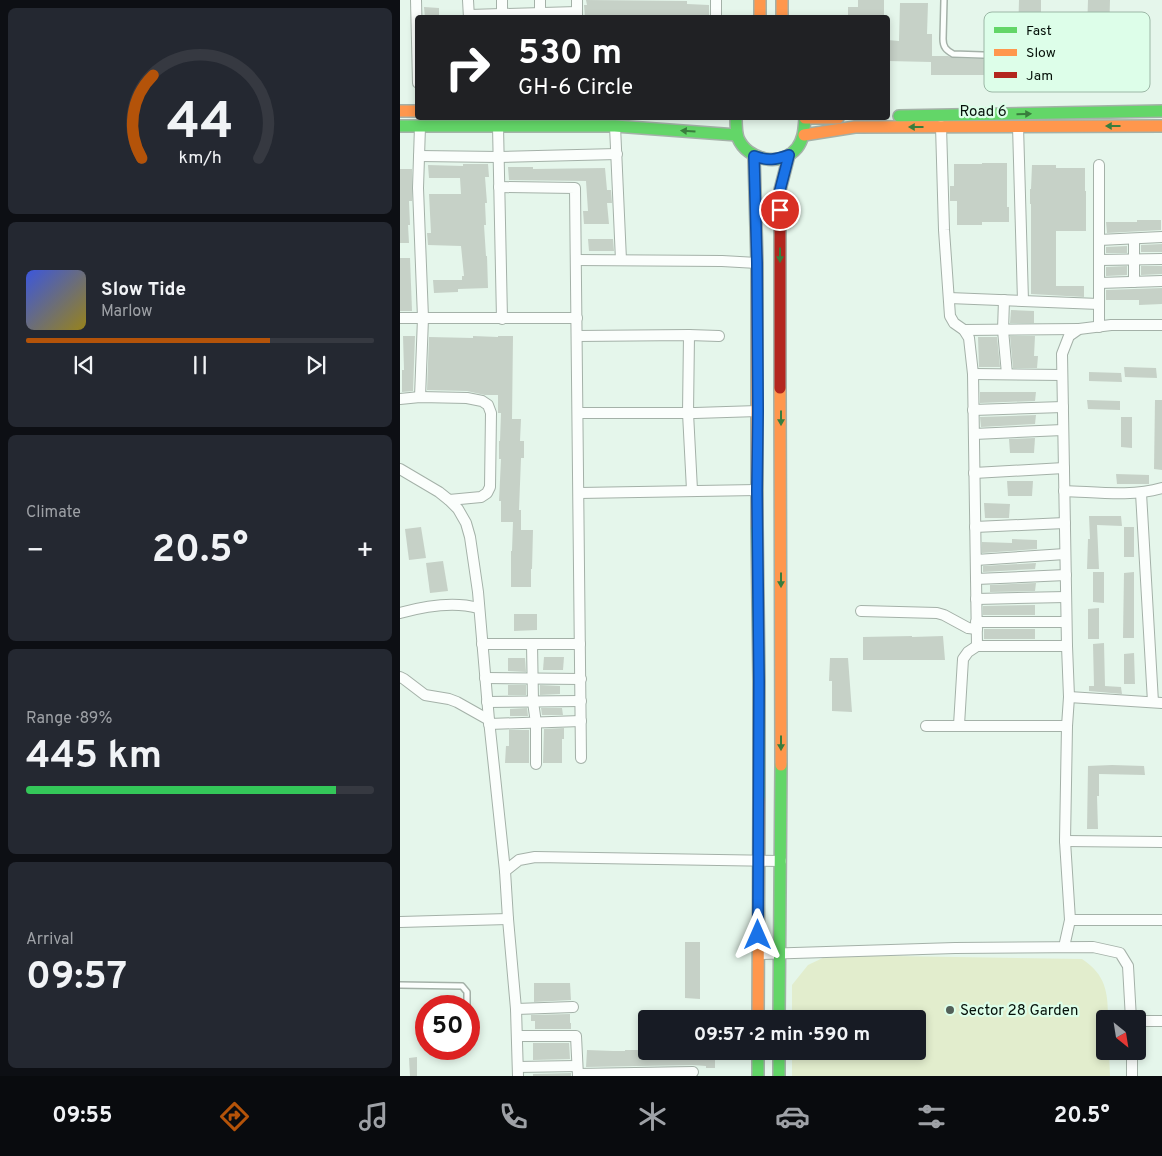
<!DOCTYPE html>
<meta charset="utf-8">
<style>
body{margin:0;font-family:Overpass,sans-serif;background:#242831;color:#f1f3f6;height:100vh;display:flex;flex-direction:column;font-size:19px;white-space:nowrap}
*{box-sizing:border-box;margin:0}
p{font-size:16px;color:#9ea1a6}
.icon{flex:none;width:28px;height:28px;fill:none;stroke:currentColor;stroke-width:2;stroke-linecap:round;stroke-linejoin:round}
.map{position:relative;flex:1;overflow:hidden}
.sheet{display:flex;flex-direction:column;gap:8px;padding:8px;background:#0d0f14;width:400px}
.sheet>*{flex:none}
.banner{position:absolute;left:15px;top:15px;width:475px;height:105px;border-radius:5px;box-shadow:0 2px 8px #0003;background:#202124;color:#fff;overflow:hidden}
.needle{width:32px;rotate:150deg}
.tools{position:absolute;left:696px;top:1010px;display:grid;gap:10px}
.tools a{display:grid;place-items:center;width:50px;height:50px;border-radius:5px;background:#171b24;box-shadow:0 2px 8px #0003;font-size:25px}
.speed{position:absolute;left:15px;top:995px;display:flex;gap:10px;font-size:25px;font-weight:700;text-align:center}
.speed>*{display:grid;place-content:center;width:65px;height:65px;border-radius:50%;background:#171b24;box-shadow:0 2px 8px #0003;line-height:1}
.speed .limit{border:8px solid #d22;background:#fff;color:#111}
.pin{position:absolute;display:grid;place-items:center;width:42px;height:42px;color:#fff;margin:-21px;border:2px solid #fff;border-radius:50%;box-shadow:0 1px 5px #0007}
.me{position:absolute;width:55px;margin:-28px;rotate:0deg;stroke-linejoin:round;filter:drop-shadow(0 0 4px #0008)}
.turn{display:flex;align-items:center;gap:18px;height:105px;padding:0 20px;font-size:22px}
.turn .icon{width:65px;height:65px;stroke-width:2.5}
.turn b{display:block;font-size:35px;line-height:42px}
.big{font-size:38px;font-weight:700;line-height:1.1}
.sheet .widget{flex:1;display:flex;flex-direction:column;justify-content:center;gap:8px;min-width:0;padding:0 18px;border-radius:8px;background:#242831}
.sheet .dial{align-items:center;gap:0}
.dial svg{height:130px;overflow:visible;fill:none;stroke:#363941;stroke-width:7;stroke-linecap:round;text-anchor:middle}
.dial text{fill:#f1f3f6;stroke:none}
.song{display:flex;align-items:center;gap:15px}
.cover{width:60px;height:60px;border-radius:8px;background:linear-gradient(135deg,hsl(230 70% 55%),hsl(50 70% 35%))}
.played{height:5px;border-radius:2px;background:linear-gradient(90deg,#b45309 70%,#363941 70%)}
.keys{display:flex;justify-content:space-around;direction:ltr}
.heat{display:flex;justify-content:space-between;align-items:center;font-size:28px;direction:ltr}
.charge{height:8px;border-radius:4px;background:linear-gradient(90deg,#34c759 89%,#363941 0)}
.trip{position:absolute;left:238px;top:1010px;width:288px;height:50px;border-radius:5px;background:#171b24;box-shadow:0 2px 8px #0003;font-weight:700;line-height:50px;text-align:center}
.dock{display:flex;height:80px;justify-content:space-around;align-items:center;background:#090b0e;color:#9ea1a6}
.dock .icon{width:35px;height:35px}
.dock .active{color:#b45309}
.dock b{font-size:22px;color:#f1f3f6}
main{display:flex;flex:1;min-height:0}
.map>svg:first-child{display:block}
.green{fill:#e2edcd}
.building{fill:#c6d1c7}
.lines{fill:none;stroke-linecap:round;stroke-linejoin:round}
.lane-casing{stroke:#a4b1a8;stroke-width:8}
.street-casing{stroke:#a4b1a8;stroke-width:12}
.fast-casing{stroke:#a4b1a8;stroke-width:14}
.slow-casing{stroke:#a4b1a8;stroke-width:14}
.jam-casing{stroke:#a4b1a8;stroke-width:14}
.lane{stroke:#fbfefc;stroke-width:5}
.street{stroke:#fbfefc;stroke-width:10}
.fast{stroke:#63d668;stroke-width:11}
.slow{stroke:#ff974d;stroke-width:11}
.jam{stroke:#b3261e;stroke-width:11}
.oneway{fill:#397d3d}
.route-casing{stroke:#114b97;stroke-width:12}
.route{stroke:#1a73e8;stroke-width:9}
.poi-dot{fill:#536058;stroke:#ddfee9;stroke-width:2}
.labels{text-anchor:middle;stroke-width:4.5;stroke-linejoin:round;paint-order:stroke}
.street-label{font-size:15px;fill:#051009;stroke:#ddfee9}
.poi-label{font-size:15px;fill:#051009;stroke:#ddfee9;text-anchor:start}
.key{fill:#ddfee9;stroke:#9cb7a6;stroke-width:1}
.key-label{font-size:14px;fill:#051009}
</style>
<main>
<section class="sheet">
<div class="widget dial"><svg viewBox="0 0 100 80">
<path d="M14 69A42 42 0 1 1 86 69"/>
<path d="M14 69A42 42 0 0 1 21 18" stroke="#b45309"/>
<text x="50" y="56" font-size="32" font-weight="700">44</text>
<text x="50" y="72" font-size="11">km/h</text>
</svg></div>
<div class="widget">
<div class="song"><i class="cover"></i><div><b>Slow Tide</b><p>Marlow</p></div></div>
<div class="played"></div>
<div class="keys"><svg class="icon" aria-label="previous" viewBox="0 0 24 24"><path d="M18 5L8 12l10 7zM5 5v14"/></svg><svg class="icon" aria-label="pause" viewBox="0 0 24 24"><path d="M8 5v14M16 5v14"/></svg><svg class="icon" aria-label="next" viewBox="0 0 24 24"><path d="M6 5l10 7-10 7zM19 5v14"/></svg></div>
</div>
<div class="widget"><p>Climate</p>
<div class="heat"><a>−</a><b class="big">20.5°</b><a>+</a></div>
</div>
<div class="widget"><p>Range · 89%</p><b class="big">445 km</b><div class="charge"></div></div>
<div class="widget"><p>Arrival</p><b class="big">09:57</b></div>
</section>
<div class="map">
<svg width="762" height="1076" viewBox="0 0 762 1076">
<rect width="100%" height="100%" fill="#e5f6eb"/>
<path class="green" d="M429,955L682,959C706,975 708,992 708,1019H705V1051H709L710,1076H392V1051H516V1019H392V985L408,965Z"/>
<g class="building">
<path d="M186,0L287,1V4L309,5V18H185L184,5H187Z"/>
<path d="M458,0H484V18H448V7H458Z"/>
<path d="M619,0H641V32H687L688,0H710L709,37L690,56L708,55V75H531V62L488,61V40L499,41L500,3H528L527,34H532V56H548L553,58L612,60L615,59L616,56H638L618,36Z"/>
<path d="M24,7L39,8V18H25Z"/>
<path d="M582,163H607V207H609V222H582V225H557V201H550V186H554V164H582Z"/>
<path d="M63,164H88L89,177H85L87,203H85L86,225H84L86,256H87L88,288L58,289V292L34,293L33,280H62V276H64L61,246L28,245L27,233H31L29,194H61L60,178H29L28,165L63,166Z"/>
<path d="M632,165H656V168H685V191H686V231H656V286H684V297L631,294V204H630V189H631Z"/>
<path d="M108,167H133V169L205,168L207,190H211L212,203H207L209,224H184L183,211H188L186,181L109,180Z"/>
<path d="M0,169H12V201H9L10,225H8L9,243H0Z"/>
<path d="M737,220H761V230L707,233L706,222H737Z"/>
<path d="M188,239H213L214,251H189Z"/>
<path d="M762,244V252H741V245Z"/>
<path d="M727,246V253H706V247Z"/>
<path d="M0,258H10L12,311H0Z"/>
<path d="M727,266V275L706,276V267Z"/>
<path d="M741,266H762V274L741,275Z"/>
<path d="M762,288V304L739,305V300H706V290Z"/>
<path d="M611,310L634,311V323H610Z"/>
<path d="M3,336H15L13,391L2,392V370H4Z"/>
<path d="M73,336L98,337V336H113L112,419H121L120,441H124V458H121L119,510H121V530H133L132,569H131V587H111V551H112L113,522H101V501H99L101,459H99V441H100L101,413H98V395H85L67,391L27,390L29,337L73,338Z"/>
<path d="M610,336H635L634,356H638L637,368H613Z"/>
<path d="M578,337H597L600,367H579Z"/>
<path d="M724,367L756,368L757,378L725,377Z"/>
<path d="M689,372L721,373L722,382L689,381Z"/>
<path d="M580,392H636L635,401L580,403Z"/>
<path d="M687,400L720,401V410L688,409Z"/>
<path d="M755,400H762V470L754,469Z"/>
<path d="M636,415L635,424L581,427L580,417Z"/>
<path d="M721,417H732V448L721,447Z"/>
<path d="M635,438L634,453H610L609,439Z"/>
<path d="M716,474L749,475V484H717Z"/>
<path d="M607,481H633L632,496H608Z"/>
<path d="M584,503L610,504L609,518H585Z"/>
<path d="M689,516H721L722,526L697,525L699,569H687L688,539H690Z"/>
<path d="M21,527L26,558L9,560L5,529Z"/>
<rect x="724" y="527" width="10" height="30"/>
<path d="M612,539L637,540V549L582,553V542L612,543Z"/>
<path d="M43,561L48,591L30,593L26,563Z"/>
<path d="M636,563L635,569L583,572V566Z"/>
<path d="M693,572H704V603L693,602Z"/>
<path d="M734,572V638H723L724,573Z"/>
<path d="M636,583L635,591L590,592V585Z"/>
<path d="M635,605V615H583V606Z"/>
<path d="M699,608V639H688V609Z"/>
<path d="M114,614H137V630L114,631Z"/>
<rect x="584" y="629" width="51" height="10"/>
<path d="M512,636V637L543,636L545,660H463V637Z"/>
<path d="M704,643L705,686L721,687L722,694L689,691V686H694L693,644Z"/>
<path d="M734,653L735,684H724V654Z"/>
<path d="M144,657H164L163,670H143Z"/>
<path d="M108,658H125L126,672L108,671Z"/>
<path d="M430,658H448L452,712L432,711V681H429Z"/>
<rect x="108" y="685" width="18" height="10"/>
<path d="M140,685L160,686V694L140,695Z"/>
<path d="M127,708L128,716H110V709Z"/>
<path d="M141,708H162L163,715H142Z"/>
<path d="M164,728V739H162V763H143L144,729Z"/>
<path d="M109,730H129V763H105L106,746H109Z"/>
<path d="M712,765L744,766L745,775L699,774V796H697L698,829H687L688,766Z"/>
<path d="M285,942H300V999L285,998Z"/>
<path d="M134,983H170L171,1000L134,1002Z"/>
<path d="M170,1014V1023H171V1029H135V1021H131V1015Z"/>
<path d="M133,1043H169L170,1059L133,1060Z"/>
<path d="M187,1050L213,1051H225V1050H246V1051H275V1053H293V1051H315V1068H306V1066L293,1065L186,1067Z"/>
<path d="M17,1057V1076H10L9,1058Z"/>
<path d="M171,1073V1076H133V1074Z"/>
</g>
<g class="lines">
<defs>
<g id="lane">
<path d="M544,0L543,39C543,47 546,50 553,54L612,56"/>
<path d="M0,985L62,986L67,992V1006"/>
</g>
<g id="street">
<path d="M16,0L18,83"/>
<path d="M68,0L69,18"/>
<path d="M69,15L177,12"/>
<path d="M177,17V0"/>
<path d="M102,18V0"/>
<path d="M140,18V0"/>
<path d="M316,18V0"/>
<path d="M20,126L18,188L23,318L20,397"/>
<path d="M98,126L102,319"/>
<path d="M215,126L221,260"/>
<path d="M541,126L544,230L550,316L554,323L564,330L569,338L573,374L577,646H667"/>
<path d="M618,126L623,301"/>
<path d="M19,156L99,157L217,154"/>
<path d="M99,187L175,188L181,758"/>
<path d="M734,239V282"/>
<path d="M699,240L762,237"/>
<path d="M176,260L322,261L357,263"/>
<path d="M699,260L762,259"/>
<path d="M699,283L762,281"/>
<path d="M549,298L699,304"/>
<path d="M604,300L603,330L607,374"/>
<path d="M0,318H177"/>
<path d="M699,327V165"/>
<path d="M564,330L679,329"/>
<path d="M289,335L288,413L292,490"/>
<path d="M177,336L289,335L319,336"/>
<path d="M573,374L662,375"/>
<path d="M0,399L20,397L67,398L82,401L88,405L91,413L90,487L87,493L81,497L49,500"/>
<path d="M573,410L663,407"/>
<path d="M178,413H295L358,411"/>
<path d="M574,434L663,430"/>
<path d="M0,469L39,492L49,500L58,509L66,523L70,537L78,592L89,720L105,871"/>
<path d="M574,473L664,468"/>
<path d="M664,491C697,492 731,497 762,488"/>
<path d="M179,493L357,490"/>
<path d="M741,493L753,702"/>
<path d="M575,527L665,523"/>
<path d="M576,560L665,554"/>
<path d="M576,579L666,575"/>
<path d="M576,599L666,597"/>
<path d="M461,611L537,613L544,615L568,628L577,629"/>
<path d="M0,613C25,606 53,601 78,608"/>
<path d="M576,622H666"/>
<path d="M82,644H180"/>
<path d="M132,644L133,702L136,723V764"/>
<path d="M0,677L4,679L25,695L49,699L57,702L89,720"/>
<path d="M85,678L181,679"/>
<path d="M669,697L762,703"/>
<path d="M87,702L181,701"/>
<path d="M89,724L181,721"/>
<path d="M559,725L563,659L568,652L577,646"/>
<path d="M526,726H667"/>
<path d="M665,841L762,842"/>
<path d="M670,920H762"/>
<path d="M0,922L108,919"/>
<path d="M664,947L670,920L665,841L667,726L669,697L667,646L662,354L669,336L679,329L711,325H762"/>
<path d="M358,954L555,948L693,947L720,953L728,966L731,1019"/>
<path d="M116,1009L173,1007"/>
<path d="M738,1021H762"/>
<path d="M118,1036H176L178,1076"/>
<path d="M732,1051V1076"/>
<path d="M118,1067L177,1066"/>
<path d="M178,1074L293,1072"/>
<path d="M118,1076L116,1009L108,919L105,871L119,860L135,857L381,861"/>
</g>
<g id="fast">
<path d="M499,116L762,111"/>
<path d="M336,118C336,124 336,132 338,138C347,160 381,168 397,148C404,139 404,129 405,118"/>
<path d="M0,126H215L337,135"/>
<path d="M357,526L359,681V799"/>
<path d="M379,1019L381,765"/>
<path d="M358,1051V1076"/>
<path d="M379,1051V1076"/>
</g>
<g id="slow">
<path d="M360,0V18"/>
<path d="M382,0V18"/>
<path d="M0,111H18"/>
<path d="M405,118H438"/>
<path d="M404,135L455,127L762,126"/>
<path d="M354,156L357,263V526"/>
<path d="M380,388L381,765"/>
<path d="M358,1019L359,799"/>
</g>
<path id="jam" d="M380,388V190L389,155"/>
</defs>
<use href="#lane" class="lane-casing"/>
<use href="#street" class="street-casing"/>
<use href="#fast" class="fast-casing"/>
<use href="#slow" class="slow-casing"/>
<use href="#jam" class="jam-casing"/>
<use href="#lane" class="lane"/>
<use href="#street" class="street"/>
<use href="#fast" class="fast"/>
<use href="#slow" class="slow"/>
<use href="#jam" class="jam"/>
</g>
<defs><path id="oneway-solid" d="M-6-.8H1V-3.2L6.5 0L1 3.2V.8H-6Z" transform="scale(1.25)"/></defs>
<g class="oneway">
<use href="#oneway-solid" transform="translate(624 114) rotate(-1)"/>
<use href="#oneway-solid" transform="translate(713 126) rotate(-180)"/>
<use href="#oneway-solid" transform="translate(516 127) rotate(180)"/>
<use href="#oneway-solid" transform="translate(288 131) rotate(-176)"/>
<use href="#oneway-solid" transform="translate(380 255) rotate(90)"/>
<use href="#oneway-solid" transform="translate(381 418) rotate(90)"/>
<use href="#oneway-solid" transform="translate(381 580) rotate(90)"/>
<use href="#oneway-solid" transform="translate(381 743) rotate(90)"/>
</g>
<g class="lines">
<defs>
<path id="route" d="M358,935L359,681L357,490L358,411L357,263L354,156C368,161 375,160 389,155L380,190V210"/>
</defs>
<use href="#route" class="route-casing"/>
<use href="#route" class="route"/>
</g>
<circle class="poi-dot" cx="550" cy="1010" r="5"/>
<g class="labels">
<g class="street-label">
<text x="583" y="116">Road 6</text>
</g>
<g class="poi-label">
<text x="560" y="1015">Sector 28 Garden</text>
</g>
</g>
<rect x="584" y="12" width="166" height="80" rx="8" class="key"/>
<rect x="594" y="27" width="23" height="6" fill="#63d668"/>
<rect x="594" y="49" width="23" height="7" fill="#ff974d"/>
<rect x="594" y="72" width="23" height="6" fill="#b3261e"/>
<g class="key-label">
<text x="626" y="35">Fast</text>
<text x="626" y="57">Slow</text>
<text x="626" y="80">Jam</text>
</g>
</svg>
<div class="tools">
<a><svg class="needle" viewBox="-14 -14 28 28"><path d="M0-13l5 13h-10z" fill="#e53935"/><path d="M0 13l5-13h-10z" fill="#9ea1a6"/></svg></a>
</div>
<div class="speed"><div class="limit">50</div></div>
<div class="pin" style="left:380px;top:210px;background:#d93025"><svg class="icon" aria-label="arrive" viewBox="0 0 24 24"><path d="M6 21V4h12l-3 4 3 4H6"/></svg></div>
<svg class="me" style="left:358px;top:935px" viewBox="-20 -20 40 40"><path d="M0-17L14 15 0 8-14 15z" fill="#1a73e8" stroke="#fff" stroke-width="4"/></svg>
<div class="trip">09:57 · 2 min · 590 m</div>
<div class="banner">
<div class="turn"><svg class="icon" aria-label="right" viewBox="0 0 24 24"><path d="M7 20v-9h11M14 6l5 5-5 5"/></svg><div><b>530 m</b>GH-6 Circle</div></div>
</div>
</div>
</main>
<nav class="dock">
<b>09:55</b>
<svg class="icon active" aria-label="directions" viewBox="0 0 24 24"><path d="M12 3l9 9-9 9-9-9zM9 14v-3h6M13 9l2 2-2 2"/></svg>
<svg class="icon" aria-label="music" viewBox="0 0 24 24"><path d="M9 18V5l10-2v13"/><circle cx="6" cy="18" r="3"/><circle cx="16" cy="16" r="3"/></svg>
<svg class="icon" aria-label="phone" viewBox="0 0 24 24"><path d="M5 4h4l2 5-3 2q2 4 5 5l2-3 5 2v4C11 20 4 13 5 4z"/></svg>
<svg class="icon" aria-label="climate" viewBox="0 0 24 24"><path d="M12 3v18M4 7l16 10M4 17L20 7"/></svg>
<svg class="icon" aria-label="car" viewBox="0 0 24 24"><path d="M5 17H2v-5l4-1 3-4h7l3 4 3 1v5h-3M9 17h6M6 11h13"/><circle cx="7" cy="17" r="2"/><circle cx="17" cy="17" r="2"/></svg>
<svg class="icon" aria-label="filters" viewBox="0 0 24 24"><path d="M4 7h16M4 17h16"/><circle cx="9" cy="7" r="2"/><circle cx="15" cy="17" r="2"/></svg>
<b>20.5°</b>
</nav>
